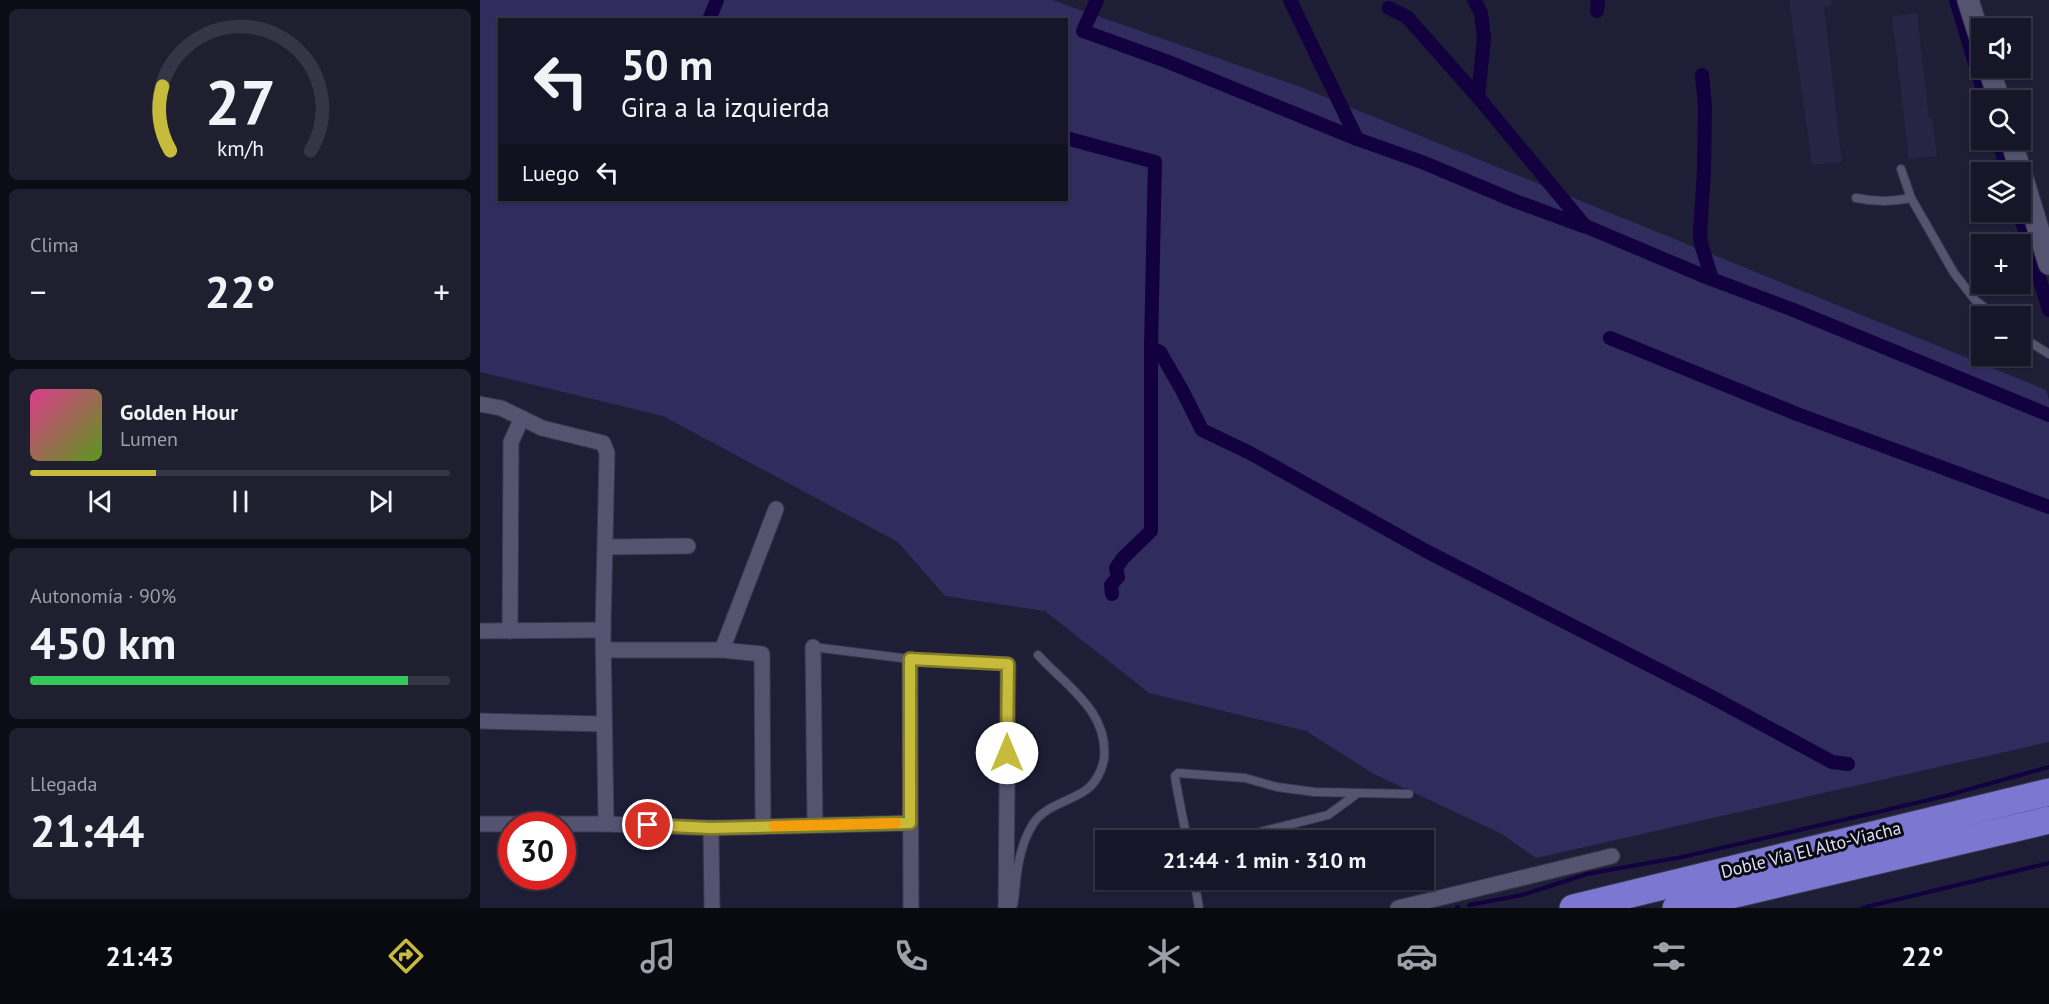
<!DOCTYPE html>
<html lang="es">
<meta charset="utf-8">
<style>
body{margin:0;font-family:"PT Sans",sans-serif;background:#1f1f30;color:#f1f3f6;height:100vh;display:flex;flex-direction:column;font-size:22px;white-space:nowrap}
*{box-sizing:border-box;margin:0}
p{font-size:20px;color:#9e9fa8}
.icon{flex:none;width:33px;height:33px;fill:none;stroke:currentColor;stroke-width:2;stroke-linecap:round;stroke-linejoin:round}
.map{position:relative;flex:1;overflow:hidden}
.sheet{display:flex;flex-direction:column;gap:9px;padding:9px;background:#0c0c16;width:480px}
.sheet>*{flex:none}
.banner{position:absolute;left:18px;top:18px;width:570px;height:183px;border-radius:0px;box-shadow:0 2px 4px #0004,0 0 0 2px #353545;background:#161628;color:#f1f3f6;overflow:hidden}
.buttons{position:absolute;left:1491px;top:18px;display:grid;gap:12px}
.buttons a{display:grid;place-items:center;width:60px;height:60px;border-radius:0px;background:#161628;box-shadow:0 2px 4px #0004,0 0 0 2px #353545;font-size:30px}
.speed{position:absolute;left:18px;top:812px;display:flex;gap:12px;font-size:30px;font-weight:700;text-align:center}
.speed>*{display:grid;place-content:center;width:78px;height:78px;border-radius:50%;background:#161628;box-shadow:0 2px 4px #0004,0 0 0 2px #353545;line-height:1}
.speed .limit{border:9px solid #d22;background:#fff;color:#111}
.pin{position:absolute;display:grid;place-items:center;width:51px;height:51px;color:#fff;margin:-26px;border:3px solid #fff;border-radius:50%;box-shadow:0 2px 6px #0007}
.me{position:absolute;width:66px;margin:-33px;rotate:0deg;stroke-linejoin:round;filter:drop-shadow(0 0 4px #0008)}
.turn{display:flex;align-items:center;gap:21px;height:126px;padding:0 24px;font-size:27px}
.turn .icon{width:78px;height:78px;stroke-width:2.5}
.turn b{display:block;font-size:42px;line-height:51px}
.then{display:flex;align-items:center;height:57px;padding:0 24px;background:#0003;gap:12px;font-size:22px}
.big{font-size:45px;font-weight:700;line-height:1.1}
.sheet .card{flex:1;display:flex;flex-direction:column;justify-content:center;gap:9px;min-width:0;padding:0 21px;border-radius:9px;background:#1f1f30}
.sheet .dial{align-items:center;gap:0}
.dial svg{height:156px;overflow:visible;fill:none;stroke:#353545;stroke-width:7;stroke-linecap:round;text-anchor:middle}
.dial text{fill:#f1f3f6;stroke:none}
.song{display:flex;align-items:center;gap:18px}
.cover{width:72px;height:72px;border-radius:9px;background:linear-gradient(135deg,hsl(330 70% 55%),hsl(90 70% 35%))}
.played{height:6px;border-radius:3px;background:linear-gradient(90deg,#c7bb3b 30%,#353545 30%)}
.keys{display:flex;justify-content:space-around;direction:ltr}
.heat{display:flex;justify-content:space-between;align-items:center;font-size:33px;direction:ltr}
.charge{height:9px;border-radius:4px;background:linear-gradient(90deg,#34c759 90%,#353545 0)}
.trip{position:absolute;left:615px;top:830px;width:339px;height:60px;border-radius:0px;background:#161628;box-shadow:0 2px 4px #0004,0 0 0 2px #353545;font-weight:700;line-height:60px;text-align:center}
.menu{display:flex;height:96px;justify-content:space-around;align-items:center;background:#090910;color:#9e9fa8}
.menu .icon{width:42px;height:42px}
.menu .on{color:#c7bb3b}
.menu b{font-size:27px;color:#f1f3f6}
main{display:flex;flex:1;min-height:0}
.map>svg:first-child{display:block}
.built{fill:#262544}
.green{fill:#302c5e;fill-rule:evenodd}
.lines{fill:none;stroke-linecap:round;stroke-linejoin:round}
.stream{stroke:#12003f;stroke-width:4}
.canal{stroke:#12003f;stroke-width:14}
.lane-casing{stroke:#38374c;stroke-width:10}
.street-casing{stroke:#38374c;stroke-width:17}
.secondary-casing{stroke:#38374c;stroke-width:23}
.highway-casing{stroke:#38374c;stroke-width:29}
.lane{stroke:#545471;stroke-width:8}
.street{stroke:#545471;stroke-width:15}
.secondary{stroke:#545471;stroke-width:21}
.highway{stroke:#7c78d1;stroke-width:27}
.route-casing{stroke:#817a26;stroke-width:15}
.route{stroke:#c7bb3b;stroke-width:10}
.slow{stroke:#f59e0b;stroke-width:10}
.labels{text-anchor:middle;stroke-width:6;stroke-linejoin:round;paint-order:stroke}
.street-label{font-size:18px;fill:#dfe0f1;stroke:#090914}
</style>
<main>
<section class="sheet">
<div class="card dial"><svg viewBox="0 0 100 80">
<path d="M14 69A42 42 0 1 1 86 69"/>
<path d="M14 69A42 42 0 0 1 10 36" stroke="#c7bb3b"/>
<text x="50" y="56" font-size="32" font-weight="700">27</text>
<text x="50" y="72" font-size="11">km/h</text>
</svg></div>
<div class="card"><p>Clima</p>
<div class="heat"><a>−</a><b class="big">22°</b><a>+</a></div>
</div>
<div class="card">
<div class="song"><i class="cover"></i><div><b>Golden Hour</b><p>Lumen</p></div></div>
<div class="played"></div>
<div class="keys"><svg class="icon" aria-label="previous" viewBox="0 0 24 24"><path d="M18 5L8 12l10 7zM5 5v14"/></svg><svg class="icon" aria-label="pause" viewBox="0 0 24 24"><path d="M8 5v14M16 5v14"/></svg><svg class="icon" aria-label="next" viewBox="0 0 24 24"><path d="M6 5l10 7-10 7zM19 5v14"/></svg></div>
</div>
<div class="card"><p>Autonomía · 90%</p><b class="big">450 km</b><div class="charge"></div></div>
<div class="card"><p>Llegada</p><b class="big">21:44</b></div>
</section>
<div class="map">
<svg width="1569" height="908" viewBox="0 0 1569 908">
<rect width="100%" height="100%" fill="#1e1e36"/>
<g class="built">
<path d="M1309,0H1351L1352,5L1344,7L1362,162L1332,165Z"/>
<path d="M1437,13L1449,119H1452L1457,156L1429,159L1412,16Z"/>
</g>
<path class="green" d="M0,0H572L818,86L1566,390L1569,400V742L1056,858L1022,834L894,774L826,731L669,693L565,611L465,596L418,542L183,416L0,372ZM20,20H586V200H20Z"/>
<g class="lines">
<g class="stream">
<path d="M989,905L1042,895L1107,874L1202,857L1402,811L1465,796L1569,767"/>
<path d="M976,908L978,907"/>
<path d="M1382,908L1569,863"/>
</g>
<g class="canal">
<path d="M617,0L603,31L686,61L877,139L942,162L1035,201L1103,226"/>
<path d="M810,0L877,139"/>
<path d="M994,0L1001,13L1004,38L998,97L1105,226L1226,277L1311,309L1569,415"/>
<path d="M1476,0L1506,100"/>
<path d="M909,8L927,17L998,97"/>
<path d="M1117,11L1118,0"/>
<path d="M229,20L237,0"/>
<path d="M1222,75L1225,106L1224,170L1220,233L1221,244L1232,279"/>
<path d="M586,138L675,162L671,347V531L643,558L636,568L638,577L631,585L632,594"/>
<path d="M1518,140L1528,172"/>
<path d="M1539,212L1569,310"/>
<path d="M1130,338L1317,414L1569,507"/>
<path d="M671,347L680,352L702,390L722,430L770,453L946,551L1230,696L1352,762L1368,764"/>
</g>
<defs>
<g id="lane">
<path d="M1421,169L1431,198L1474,273L1495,300L1515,316"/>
<path d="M1376,198C1395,202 1412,202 1431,198"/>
<path d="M1540,336L1569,354"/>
<path d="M333,647L430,659L528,665"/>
<path d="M707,840L696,783L695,776L698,773L765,778L797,787L835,792L929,794"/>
<path d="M748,840L848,815L878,793"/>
<path d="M714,879L719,908"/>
<path d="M532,908C535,900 535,890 536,881C538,862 542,841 553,824C564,806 589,802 606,790C616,783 622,770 624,759C629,711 586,686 558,655"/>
</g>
<g id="street">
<path d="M0,404L21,408L62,428L123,443L127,453L123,630L126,824"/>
<path d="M125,547L208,546"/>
<path d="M0,631L123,630"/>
<path d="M30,631L31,442L42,418"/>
<path d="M333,647L335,825"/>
<path d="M124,650H242L282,654L283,826"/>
<path d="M242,650L296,509"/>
<path d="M430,659L431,908"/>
<path d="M0,721L124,724"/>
<path d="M0,824H126L231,828L430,823"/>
<path d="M231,828L232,908"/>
<path d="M526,908L528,665"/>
<path d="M918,908L1132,856"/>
</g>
<g id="secondary">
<path d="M1488,0L1502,44"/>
<path d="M1509,68L1519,100"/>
<path d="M1531,140L1569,264"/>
</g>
<g id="highway">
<path d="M1093,908L1569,792"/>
<path d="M1196,908L1569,820"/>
</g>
</defs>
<use href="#lane" class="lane-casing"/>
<use href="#street" class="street-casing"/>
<use href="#secondary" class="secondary-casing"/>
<use href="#highway" class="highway-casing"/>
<use href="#lane" class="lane"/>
<use href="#street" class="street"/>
<use href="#secondary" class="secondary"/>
<use href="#highway" class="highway"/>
</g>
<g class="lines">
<defs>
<path id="route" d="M168,825L231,828L430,823V659L528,664L527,753"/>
</defs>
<use href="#route" class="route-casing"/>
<use href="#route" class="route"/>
<path class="slow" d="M294,826L416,823"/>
</g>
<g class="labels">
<g class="street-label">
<text transform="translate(1331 850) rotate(-14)" y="6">Doble Vía El Alto-Viacha</text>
</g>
</g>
</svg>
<div class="buttons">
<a><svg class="icon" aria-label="sound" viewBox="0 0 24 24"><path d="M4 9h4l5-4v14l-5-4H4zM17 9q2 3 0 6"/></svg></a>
<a><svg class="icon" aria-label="search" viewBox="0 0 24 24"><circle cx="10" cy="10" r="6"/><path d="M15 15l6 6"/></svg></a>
<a><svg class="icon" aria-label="layers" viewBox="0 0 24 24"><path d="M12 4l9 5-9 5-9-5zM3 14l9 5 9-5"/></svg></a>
<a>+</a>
<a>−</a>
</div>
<div class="speed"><div class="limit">30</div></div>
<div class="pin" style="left:168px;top:825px;background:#d93025"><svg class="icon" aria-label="arrive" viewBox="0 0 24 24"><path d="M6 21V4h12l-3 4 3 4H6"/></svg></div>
<svg class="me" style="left:527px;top:753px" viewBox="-20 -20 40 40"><circle r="19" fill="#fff"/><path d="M0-13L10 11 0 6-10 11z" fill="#c7bb3b"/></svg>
<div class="trip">21:44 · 1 min · 310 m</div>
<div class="banner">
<div class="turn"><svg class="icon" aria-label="left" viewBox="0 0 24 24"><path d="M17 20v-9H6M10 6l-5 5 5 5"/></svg><div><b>50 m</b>Gira a la izquierda</div></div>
<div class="then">Luego<svg class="icon" aria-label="left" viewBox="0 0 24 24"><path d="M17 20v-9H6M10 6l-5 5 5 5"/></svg></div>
</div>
</div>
</main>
<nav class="menu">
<b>21:43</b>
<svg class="icon on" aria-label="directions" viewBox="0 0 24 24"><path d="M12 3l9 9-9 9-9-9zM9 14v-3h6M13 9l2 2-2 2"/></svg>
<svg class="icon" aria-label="music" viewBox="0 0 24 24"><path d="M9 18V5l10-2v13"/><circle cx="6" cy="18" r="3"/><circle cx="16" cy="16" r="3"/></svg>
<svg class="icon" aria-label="phone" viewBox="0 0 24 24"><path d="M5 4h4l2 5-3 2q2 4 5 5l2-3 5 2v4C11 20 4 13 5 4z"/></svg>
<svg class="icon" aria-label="climate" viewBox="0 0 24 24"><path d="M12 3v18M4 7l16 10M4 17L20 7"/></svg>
<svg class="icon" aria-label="car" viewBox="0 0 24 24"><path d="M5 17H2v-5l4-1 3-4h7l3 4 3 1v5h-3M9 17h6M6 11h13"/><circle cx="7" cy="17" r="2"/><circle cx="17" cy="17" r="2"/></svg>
<svg class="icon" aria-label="filters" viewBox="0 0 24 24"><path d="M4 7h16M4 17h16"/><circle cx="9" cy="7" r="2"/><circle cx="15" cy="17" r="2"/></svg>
<b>22°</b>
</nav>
